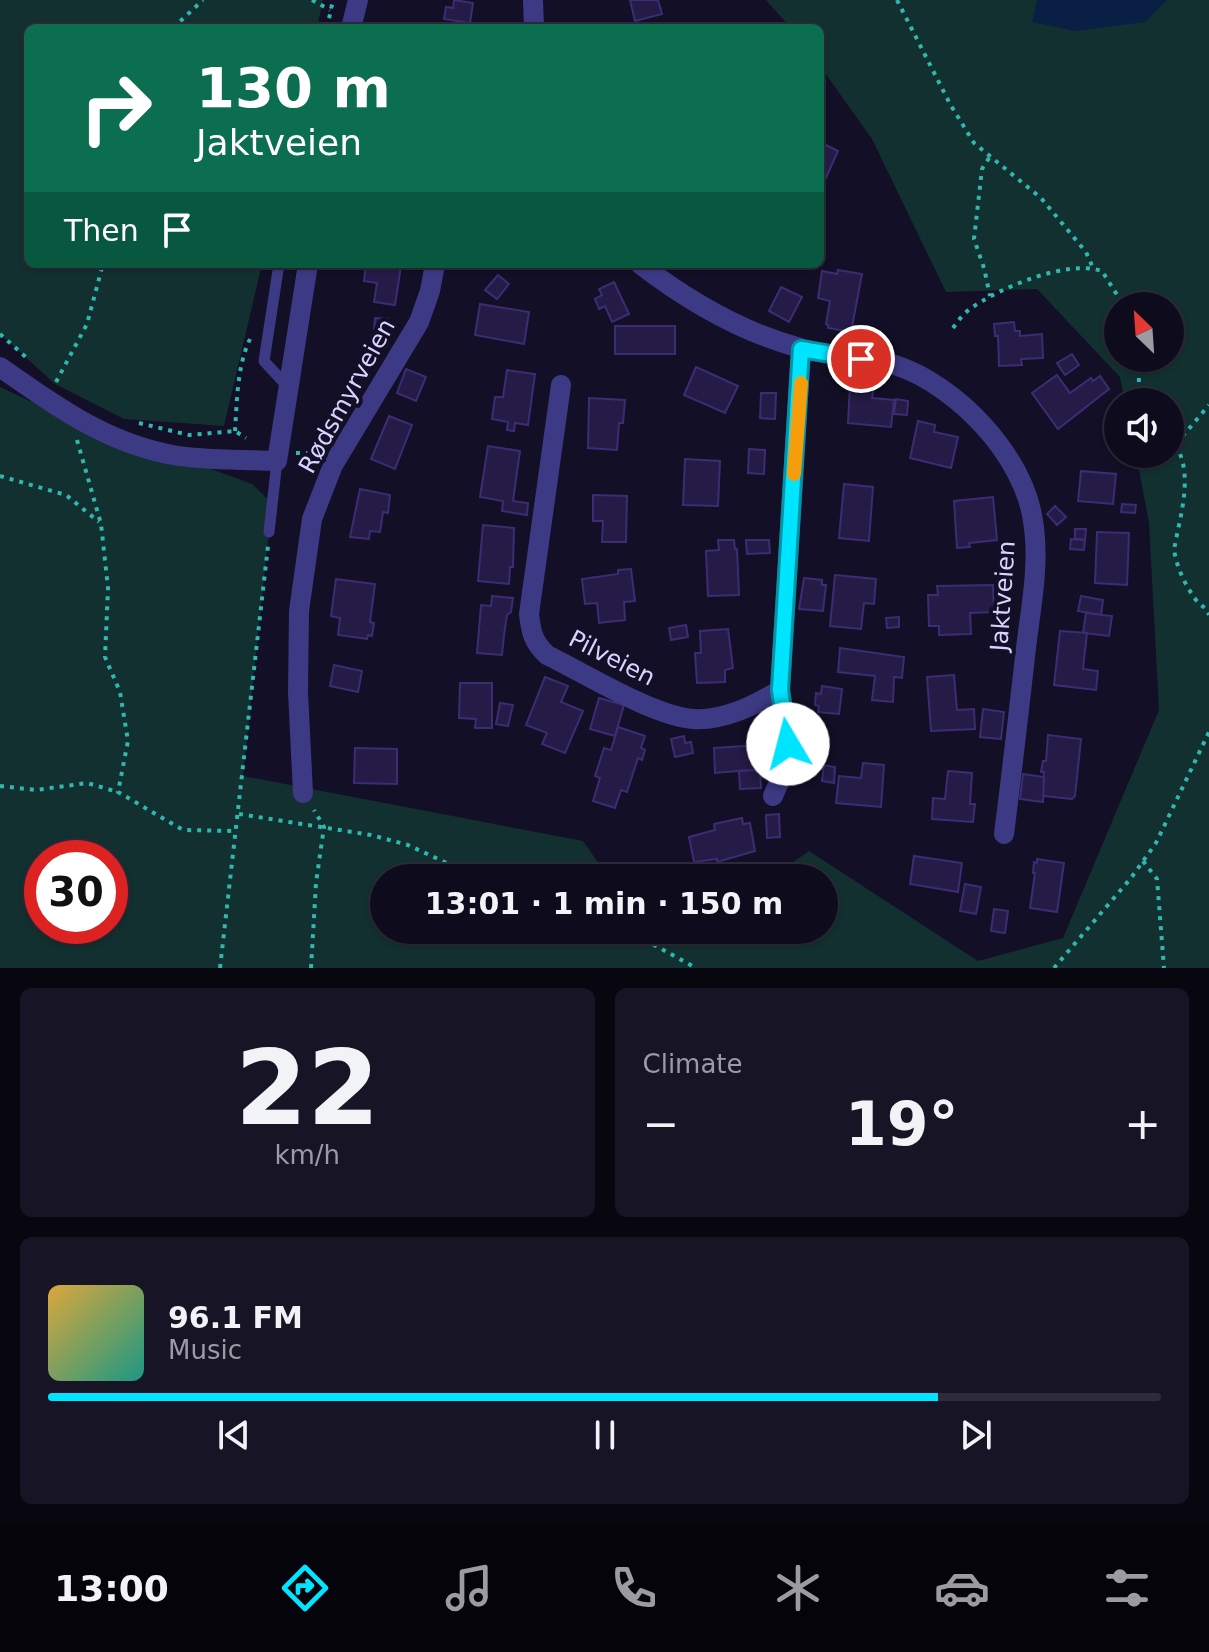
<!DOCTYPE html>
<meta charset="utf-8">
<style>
body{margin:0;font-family:"DejaVu Sans",sans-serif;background:#171425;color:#f1f3f6;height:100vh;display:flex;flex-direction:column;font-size:30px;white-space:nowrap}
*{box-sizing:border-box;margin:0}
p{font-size:26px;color:#9b9ba3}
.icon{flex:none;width:44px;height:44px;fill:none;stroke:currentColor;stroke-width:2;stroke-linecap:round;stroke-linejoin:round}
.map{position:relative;height:968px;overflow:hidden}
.details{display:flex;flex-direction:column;gap:20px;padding:20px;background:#08060f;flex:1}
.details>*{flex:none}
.banner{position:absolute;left:24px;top:24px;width:800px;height:244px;border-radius:12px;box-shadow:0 2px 6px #0004,0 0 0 2px #2e2b3b;background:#0b6e4f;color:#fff;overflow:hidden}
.needle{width:52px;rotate:335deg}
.buttons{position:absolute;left:1104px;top:292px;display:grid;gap:16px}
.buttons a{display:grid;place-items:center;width:80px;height:80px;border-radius:50%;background:#0e0b1c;box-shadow:0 2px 6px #0004,0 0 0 2px #2e2b3b;font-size:40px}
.speed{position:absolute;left:24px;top:840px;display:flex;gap:16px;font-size:40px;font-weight:700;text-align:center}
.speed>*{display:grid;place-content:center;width:104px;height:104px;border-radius:50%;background:#0e0b1c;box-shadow:0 2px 6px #0004,0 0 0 2px #2e2b3b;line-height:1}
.speed .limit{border:12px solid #d22;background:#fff;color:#111}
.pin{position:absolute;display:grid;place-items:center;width:68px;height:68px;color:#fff;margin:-34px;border:4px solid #fff;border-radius:50%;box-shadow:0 2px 8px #0007}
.me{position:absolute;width:88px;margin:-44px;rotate:352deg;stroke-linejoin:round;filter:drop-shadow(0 0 6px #0008)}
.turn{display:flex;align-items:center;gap:28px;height:168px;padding:0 40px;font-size:36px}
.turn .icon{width:104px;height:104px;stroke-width:2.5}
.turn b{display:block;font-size:56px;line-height:68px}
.then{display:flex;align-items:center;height:76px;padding:0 40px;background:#0003;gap:16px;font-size:30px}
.big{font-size:60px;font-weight:700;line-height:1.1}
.details .card{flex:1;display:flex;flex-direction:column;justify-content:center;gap:12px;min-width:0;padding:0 28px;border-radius:12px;background:#171425}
.details .dial{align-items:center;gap:0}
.dial b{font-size:104px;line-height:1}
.song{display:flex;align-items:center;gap:24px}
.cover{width:96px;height:96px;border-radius:12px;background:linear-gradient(135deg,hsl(40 70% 55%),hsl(170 70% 35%))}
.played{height:8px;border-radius:4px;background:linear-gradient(90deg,#00e5ff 80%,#2e2b3b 80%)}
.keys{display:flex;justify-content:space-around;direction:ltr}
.heat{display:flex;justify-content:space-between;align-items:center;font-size:44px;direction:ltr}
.details .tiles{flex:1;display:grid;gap:20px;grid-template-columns:1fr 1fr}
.card:last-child{grid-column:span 2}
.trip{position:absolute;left:370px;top:864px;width:468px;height:80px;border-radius:40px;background:#0e0b1c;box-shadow:0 2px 6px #0004,0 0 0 2px #2e2b3b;font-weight:700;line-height:80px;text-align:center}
.tab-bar{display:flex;height:128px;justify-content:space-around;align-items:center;background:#06040b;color:#9b9ba3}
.tab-bar .icon{width:56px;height:56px}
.tab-bar .active{color:#00e5ff}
.tab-bar b{font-size:36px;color:#f1f3f6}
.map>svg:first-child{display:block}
.green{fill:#12302f;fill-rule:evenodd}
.water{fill:#0a1f44}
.building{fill:#241b47;stroke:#3b2d73;stroke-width:2}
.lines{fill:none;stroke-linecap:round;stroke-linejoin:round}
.path{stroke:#2fb8b0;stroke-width:4;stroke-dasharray:4 6;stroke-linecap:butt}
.service{stroke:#3d3a85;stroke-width:11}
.minor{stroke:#3d3a85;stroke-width:20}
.route-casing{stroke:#0095a6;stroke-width:20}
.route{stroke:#00e5ff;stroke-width:14}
.slow{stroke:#f59e0b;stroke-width:14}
.labels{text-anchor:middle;stroke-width:8;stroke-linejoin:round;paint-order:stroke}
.street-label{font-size:24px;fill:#d9d4ff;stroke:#130f26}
</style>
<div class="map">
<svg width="1209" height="968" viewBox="0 0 1209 968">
<rect width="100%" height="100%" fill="#130f26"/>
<g class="green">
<path d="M0,0H323L317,28H28V264H262L224,426L124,419L55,384L0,334Z"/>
<path d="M766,0H1037L1033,22H1145L1167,0H1209V968H0V387L101,434L173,455L252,484L272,503L243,776L583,841L609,878H384V930H824V878H771L809,851L978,961L1063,938L1159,710L1149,523L1136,454H1170V402H1125L1120,377L1037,289L946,292L872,139L820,66V28H791ZM1118,306H1170V358H1118ZM42,858H110V926H42Z"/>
</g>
<path class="water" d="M1037,0H1167L1145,22L1075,31L1032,22Z"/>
<g class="building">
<path d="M454,0L473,3L470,23L444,19L446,7L453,8Z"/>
<path d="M630,0H658L662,14L635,21Z"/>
<path d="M820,142L838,151L826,178L820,175Z"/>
<path d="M366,264L401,266L395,305L374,302L377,283L364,281Z"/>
<path d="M838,270L862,274L851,332L828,328V325L826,324L830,301L818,298L822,271L837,274Z"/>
<path d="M498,275L509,284L497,299L485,290Z"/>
<path d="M614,282L629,314L612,322L605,306L599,309L595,299L602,295L599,289Z"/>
<path d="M781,287L802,297L789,322L769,311Z"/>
<path d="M480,304L529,312L524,344L475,335Z"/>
<path d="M375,318L388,319L387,330L374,329Z"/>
<path d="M1014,322L1015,331H1020V336L1042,334L1043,358L1021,359L1022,365L999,366L998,336H995L994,324Z"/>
<rect x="615" y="326" width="60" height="28"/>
<path d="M1072,354L1079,365L1065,375L1057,363Z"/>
<path d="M696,367L738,386L725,413L684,395Z"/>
<path d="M406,369L426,377L416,401L397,393Z"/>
<path d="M507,370L535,374L528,425L515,423L514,431L507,430L508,422L492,419L495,397H503Z"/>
<path d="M1057,375L1070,393L1091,378L1093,381L1100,376L1109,389L1058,429L1032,393Z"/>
<path d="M850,385L874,387L872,398L894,400L891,427L848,423Z"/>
<path d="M761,393H776L775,419L760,418Z"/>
<path d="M589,398L625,400L623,423H619L617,450L588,448Z"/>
<path d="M896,399L908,401L907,415L894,414Z"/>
<path d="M389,416L412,425L395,469L371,459Z"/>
<path d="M918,421L935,425L934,432L958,437L951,468L910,458Z"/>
<path d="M488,446L520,451L513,501L528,503L527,515L502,511L503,501L480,497Z"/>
<path d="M749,449L765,450L764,474L748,473Z"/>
<path d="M685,459L720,461L718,506L683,505Z"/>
<path d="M1081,471L1116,474L1113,504L1078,501Z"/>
<path d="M844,484L873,487L869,541L839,538Z"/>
<path d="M360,489L390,495L388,513L383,512L380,532L370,531L369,539L350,537Z"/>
<path d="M593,495L627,496L626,542H602L603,521H593Z"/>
<path d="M993,497L997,540L969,543L970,547L957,548L954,501Z"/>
<path d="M1122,504L1136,505L1135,513L1121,512Z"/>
<path d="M1055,506L1066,517L1057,525L1047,514Z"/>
<path d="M483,525L514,528L513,567H510L509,584L478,581Z"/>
<path d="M1075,529H1086L1085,540L1075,539Z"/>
<path d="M1097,532L1129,533L1127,585L1095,583Z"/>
<path d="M1071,539L1085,540L1084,550L1070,549Z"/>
<path d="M718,540H734L735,549H737L739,595L708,596L706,551L719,550Z"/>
<path d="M746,540H769L770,553L747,554Z"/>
<path d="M631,569L635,601L624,602L625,620L599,623L597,603L585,604L582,579L618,574V570Z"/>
<path d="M835,575L876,579L874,604L864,603L861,629L830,626Z"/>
<path d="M804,578L822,580V585H826L823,611L799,609Z"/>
<path d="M336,579L375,584L370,622L374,623L372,636L368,635L367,639L338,635L340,618L331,616Z"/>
<path d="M993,585L994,612L970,613L971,634L939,635V626H929L928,595H938L937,586Z"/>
<path d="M492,596L513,598L511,612L507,615L504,635L502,655L477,653L481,605L491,606Z"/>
<path d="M1081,596L1103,600L1101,615L1078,611Z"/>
<path d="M1086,613L1112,616L1109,636L1083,633Z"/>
<path d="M899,617V627L887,628L886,618Z"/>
<path d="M686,625L688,637L671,640L669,628Z"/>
<path d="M728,629L733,668L725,670V682L697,683L695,653H701L700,631Z"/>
<path d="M1060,631L1087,633L1083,669L1098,671L1096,690L1054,685Z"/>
<path d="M840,648L904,657L902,678L894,677L893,702L872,700L875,676L838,672Z"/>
<path d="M334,665L362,671L358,692L330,686Z"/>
<path d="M954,675L957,710L974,709L975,729L931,731L927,677Z"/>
<path d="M545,677L568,686L561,702L583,711L565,753L542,744L547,733L526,725Z"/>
<path d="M460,683H492V728H475L476,719L459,718Z"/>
<path d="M822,686L842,689L839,714L818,712L819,706L815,705L816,693L821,694Z"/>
<path d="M599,698L624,705L615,736L590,729Z"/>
<path d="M500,703L513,705L508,726L496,724Z"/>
<path d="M983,709L1004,712L1001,739L980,737Z"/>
<path d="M618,727L645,736L641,748L645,750L642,760L638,758L627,792L621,790L615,808L593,801L600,778L595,776L604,748L611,750Z"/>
<path d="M1048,735L1081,739L1075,796L1072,799L1044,796L1042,793L1044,772H1041L1043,761H1046Z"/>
<path d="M684,736L685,743L691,742L693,753L675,757L671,739Z"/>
<path d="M760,745L761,769L715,773L714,748Z"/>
<path d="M355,748L397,749V784L354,783Z"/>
<path d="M863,763L884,765L881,807L836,803L839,776L861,778Z"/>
<path d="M824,765L835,767L834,783L822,781Z"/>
<path d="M760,770L761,788L740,789L739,771Z"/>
<path d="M948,771L972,773L970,804H975L973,822L932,819L933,798L945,799Z"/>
<path d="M1023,774L1044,777L1043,802L1020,799Z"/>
<path d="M779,814L780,837L767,838L766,815Z"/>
<path d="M742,818L743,824L750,823L755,851L717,862V859L694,862L689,837L715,830L714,824Z"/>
<path d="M914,856L962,863L958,892L910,884Z"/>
<path d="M1037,859L1064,863L1057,912L1030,908L1035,873H1033L1034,862L1037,863Z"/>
<path d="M965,884L981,887L976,914L960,911Z"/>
<path d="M994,909L1008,911L1005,933L991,931Z"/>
</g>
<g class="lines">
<g class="path">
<path d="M312,0L330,10"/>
<path d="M897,0L950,104L974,143L1041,198L1086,252L1093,268"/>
<path d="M173,28L203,0"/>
<path d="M327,28L333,0"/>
<path d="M989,158L982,169L974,239L984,268L990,296"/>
<path d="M953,328C958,321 963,314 970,309C999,288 1067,259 1102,271L1124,306"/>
<path d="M0,334L28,359"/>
<path d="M1138,358L1139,382L1146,402"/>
<path d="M56,382L87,324L103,264"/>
<path d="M139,423L189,435L235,431L246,438"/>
<path d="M235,431C237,401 237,366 250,339"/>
<path d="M1170,437C1197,469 1180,514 1174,550C1177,568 1185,585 1196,600C1201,606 1206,607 1209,615"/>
<path d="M77,440L101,524L108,588L105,657L120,692L128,741L118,792L183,830L237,831"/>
<path d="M1176,444L1209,405"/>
<path d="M296,453H319"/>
<path d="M0,476L66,495L99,522"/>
<path d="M0,786L36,790L87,783L118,792"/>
<path d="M239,814L371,835L408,845L451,865L485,870L511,864L530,868L544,878"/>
<path d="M1143,861L1157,879L1164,968"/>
<path d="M627,930L696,968"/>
<path d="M220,968L268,546"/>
<path d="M311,968L316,883L324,827L314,810"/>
<path d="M1054,968L1131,878L1156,843L1209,732"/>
</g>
<g class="service">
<path d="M279,264L264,361L288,387"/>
<path d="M269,532L277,461"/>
</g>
<g class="minor">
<path d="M533,0L534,28"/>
<path d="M351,28L358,0"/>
<path d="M640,264C688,301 741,332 800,348C830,357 864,356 895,365C957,385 1024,456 1033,521C1040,563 1031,606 1026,648C1019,710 1012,772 1004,834"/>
<path d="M0,367C54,405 106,443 173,455C206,461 243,459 277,461L308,264"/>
<path d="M561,385L529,614C531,632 533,642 547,655C584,673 653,716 693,719C724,721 755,705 780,690"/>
<path d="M303,793L298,692L299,611L312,519L333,465L419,322L430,291L435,264"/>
<path d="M773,796L786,766L788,744L780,690L801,349"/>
</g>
</g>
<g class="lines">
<defs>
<path id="route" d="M788,744L780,690L801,349L861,359"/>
</defs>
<use href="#route" class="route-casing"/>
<use href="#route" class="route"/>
<path class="slow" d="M794,474L801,383"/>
</g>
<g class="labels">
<g class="street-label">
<text transform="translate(347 396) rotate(-61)" y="8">Rødsmyrveien</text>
<text transform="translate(1003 596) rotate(-86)" y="8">Jaktveien</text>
<text transform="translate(612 658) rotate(27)" y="8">Pilveien</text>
</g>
</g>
</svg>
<div class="buttons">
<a><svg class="needle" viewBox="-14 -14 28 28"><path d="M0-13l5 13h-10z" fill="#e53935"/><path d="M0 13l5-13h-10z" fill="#9b9ba3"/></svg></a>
<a><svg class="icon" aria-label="sound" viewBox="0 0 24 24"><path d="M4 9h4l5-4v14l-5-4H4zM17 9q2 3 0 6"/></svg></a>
</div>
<div class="speed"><div class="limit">30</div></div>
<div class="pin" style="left:861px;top:359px;background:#d93025"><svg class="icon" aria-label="arrive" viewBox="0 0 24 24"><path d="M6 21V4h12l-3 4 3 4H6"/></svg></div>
<svg class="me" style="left:788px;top:744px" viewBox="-20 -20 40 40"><circle r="19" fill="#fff"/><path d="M0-13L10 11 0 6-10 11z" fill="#00e5ff"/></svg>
<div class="trip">13:01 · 1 min · 150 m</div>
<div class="banner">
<div class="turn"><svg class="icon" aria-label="right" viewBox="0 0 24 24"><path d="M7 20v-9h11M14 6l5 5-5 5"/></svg><div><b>130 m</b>Jaktveien</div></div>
<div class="then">Then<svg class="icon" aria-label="arrive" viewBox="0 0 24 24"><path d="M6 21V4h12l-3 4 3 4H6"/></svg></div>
</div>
</div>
<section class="details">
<div class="tiles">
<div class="card dial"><b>22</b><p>km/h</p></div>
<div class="card"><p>Climate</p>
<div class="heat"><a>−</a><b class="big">19°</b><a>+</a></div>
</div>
<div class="card">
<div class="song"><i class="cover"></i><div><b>96.1 FM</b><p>Music</p></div></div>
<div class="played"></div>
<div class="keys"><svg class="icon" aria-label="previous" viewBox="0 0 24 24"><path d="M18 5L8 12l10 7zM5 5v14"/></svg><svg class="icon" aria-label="pause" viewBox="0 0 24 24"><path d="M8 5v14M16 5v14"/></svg><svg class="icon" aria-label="next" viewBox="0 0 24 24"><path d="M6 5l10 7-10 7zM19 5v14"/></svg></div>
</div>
</div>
</section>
<nav class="tab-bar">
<b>13:00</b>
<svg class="icon active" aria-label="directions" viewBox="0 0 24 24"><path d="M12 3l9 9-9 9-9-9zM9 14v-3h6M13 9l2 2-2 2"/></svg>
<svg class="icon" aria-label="music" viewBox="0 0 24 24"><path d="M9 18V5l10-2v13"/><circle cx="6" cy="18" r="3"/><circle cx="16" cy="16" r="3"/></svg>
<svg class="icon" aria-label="phone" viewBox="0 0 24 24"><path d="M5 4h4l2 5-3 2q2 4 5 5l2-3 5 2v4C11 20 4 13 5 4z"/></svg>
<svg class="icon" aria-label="climate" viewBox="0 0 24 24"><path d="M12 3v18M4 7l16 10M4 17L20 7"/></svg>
<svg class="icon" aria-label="car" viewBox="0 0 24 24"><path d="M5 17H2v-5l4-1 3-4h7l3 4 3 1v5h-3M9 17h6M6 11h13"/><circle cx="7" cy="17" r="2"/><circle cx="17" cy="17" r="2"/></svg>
<svg class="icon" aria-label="filters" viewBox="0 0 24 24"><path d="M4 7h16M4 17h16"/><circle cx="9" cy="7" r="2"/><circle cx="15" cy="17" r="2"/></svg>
</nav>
